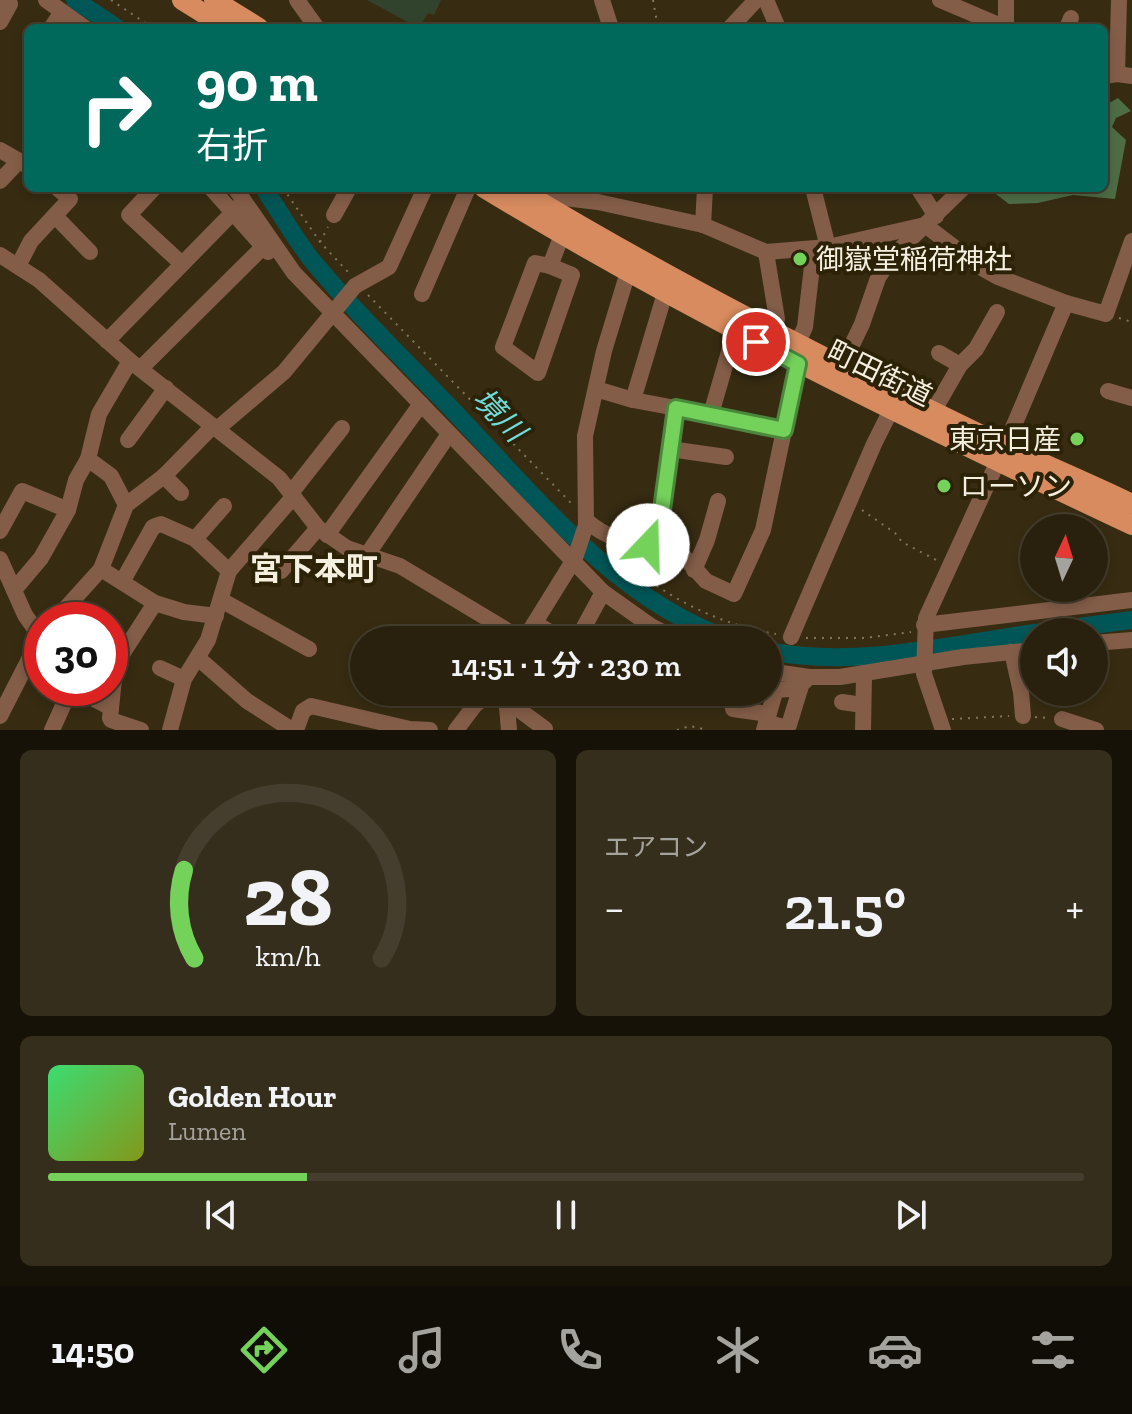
<!DOCTYPE html>
<html lang="ja">
<meta charset="utf-8">
<style>
body{margin:0;font-family:"Zilla Slab","Noto Sans JP",serif;background:#352e1c;color:#f1f3f6;height:100vh;display:flex;flex-direction:column;font-size:30px;white-space:nowrap}
*{box-sizing:border-box;margin:0}
p{font-size:26px;color:#a5a39e}
.icon{flex:none;width:44px;height:44px;fill:none;stroke:currentColor;stroke-width:2;stroke-linecap:round;stroke-linejoin:round}
.map{position:relative;height:730px;overflow:hidden}
.side{display:flex;flex-direction:column;gap:20px;padding:20px;background:#171208;flex:1}
.side>*{flex:none}
.hud{position:absolute;left:24px;top:24px;width:1084px;height:168px;border-radius:12px;box-shadow:0 4px 12px #0003,0 0 0 2px #453e2e;background:#00695c;color:#fff;overflow:hidden}
.needle{width:52px;rotate:4deg}
.fabs{position:absolute;left:1020px;top:514px;display:grid;gap:16px}
.fabs a{display:grid;place-items:center;width:88px;height:88px;border-radius:50%;background:#29210e;box-shadow:0 4px 12px #0003,0 0 0 2px #453e2e;font-size:40px}
.speed{position:absolute;left:24px;top:602px;display:flex;gap:16px;font-size:40px;font-weight:700;text-align:center}
.speed>*{display:grid;place-content:center;width:104px;height:104px;border-radius:50%;background:#29210e;box-shadow:0 4px 12px #0003,0 0 0 2px #453e2e;line-height:1}
.speed .limit{border:12px solid #d22;background:#fff;color:#111}
.pin{position:absolute;display:grid;place-items:center;width:68px;height:68px;color:#fff;margin:-34px;border:4px solid #fff;border-radius:50%;box-shadow:0 2px 8px #0007}
.me{position:absolute;width:88px;margin:-44px;rotate:21deg;stroke-linejoin:round;filter:drop-shadow(0 0 6px #0008)}
.turn{display:flex;align-items:center;gap:28px;height:168px;padding:0 40px;font-size:36px}
.turn .icon{width:104px;height:104px;stroke-width:2.5}
.turn b{display:block;font-size:56px;line-height:68px}
.big{font-size:60px;font-weight:600;line-height:1.1}
.side .tile{flex:1;display:flex;flex-direction:column;justify-content:center;gap:12px;min-width:0;padding:0 28px;border-radius:12px;background:#352e1c}
.side .dial{align-items:center;gap:0}
.dial svg{height:208px;overflow:visible;fill:none;stroke:#453e2e;stroke-width:7;stroke-linecap:round;text-anchor:middle}
.dial text{fill:#f1f3f6;stroke:none}
.song{display:flex;align-items:center;gap:24px}
.cover{width:96px;height:96px;border-radius:12px;background:linear-gradient(135deg,hsl(140 70% 55%),hsl(70 70% 35%))}
.played{height:8px;border-radius:4px;background:linear-gradient(90deg,#74d25b 25%,#453e2e 25%)}
.keys{display:flex;justify-content:space-around;direction:ltr}
.heat{display:flex;justify-content:space-between;align-items:center;font-size:44px;direction:ltr}
.side .tiles{flex:1;display:grid;gap:20px;grid-template-columns:1fr 1fr}
.tile:last-child{grid-column:span 2}
.trip{position:absolute;left:350px;top:626px;width:432px;height:80px;border-radius:40px;background:#29210e;box-shadow:0 4px 12px #0003,0 0 0 2px #453e2e;font-weight:600;line-height:80px;text-align:center}
.tab-bar{display:flex;height:128px;justify-content:space-around;align-items:center;background:#100d06;color:#a5a39e}
.tab-bar .icon{width:56px;height:56px}
.tab-bar .on{color:#74d25b}
.tab-bar b{font-size:36px;color:#f1f3f6}
.map>svg:first-child{display:block}
.green{fill:#32432d}
.forest{fill:#4e6d46}
.lines{fill:none;stroke-linecap:round;stroke-linejoin:round}
.river{stroke:#005656;stroke-width:18}
.path{stroke:#7f7660;stroke-width:2;stroke-dasharray:2 6;stroke-linecap:butt}
.minor{stroke:#835d48;stroke-width:16}
.major{stroke:#d78b5f;stroke-width:20}
.route-casing{stroke:#4b883b;stroke-width:20}
.route{stroke:#74d25b;stroke-width:14}
.poi-dot{fill:#74d25b;stroke:#2c2207;stroke-width:3}
.labels{text-anchor:middle;stroke-width:8;stroke-linejoin:round;paint-order:stroke}
.poi-label{font-size:28px;fill:#f5efdf;stroke:#2c2207;text-anchor:start}
.street-label{font-size:28px;fill:#f5efdf;stroke:#2c2207}
.water-label{font-size:30px;font-style:italic;fill:#6fdcdb;stroke:#2c2207}
.quarter-label{font-size:32px;font-weight:bold;fill:#f5efdf;stroke:#2c2207}
</style>
<div class="map">
<svg width="1132" height="730" viewBox="0 0 1132 730">
<rect width="100%" height="100%" fill="#372c12"/>
<path class="green" d="M367,0H441L434,15L428,13L419,28Z"/>
<path class="forest" d="M1118,98L1131,111L1116,118L1112,127L1126,140L1115,199L1073,195L1038,203L1009,204L988,188H1104V106Z"/>
<g class="lines">
<g class="river">
<path d="M75,0L117,28"/>
<path d="M264,188C279,211 294,237 311,259C357,315 411,366 461,419C540,502 619,601 731,640"/>
<path d="M1041,632L1132,620"/>
<path d="M768,651C856,668 946,646 1034,633"/>
</g>
<g class="path">
<path d="M111,0L153,28"/>
<path d="M653,0L658,28"/>
<path d="M283,188L320,242L348,272"/>
<path d="M320,242L328,227"/>
<path d="M368,295L573,505"/>
<path d="M1119,318L1132,322"/>
<path d="M862,510L895,533L902,542L938,561"/>
<path d="M620,555C660,596 720,625 776,634"/>
<path d="M806,638H864L911,632"/>
<path d="M1035,717L1049,718"/>
<path d="M952,719L1009,716"/>
<path d="M677,730L690,726L708,730"/>
</g>
<g class="minor">
<path d="M46,0L85,28"/>
<path d="M297,0L317,28"/>
<path d="M602,0L611,28"/>
<path d="M766,0L778,28"/>
<path d="M940,0L1006,28"/>
<path d="M1006,0V28"/>
<path d="M0,22L10,4L2,0"/>
<path d="M51,28L62,12"/>
<path d="M730,28L756,0"/>
<path d="M1067,28L1071,18"/>
<path d="M1117,74L1119,0"/>
<path d="M1104,76L1117,74L1132,76"/>
<path d="M0,150L28,166"/>
<path d="M0,181L19,161"/>
<path d="M154,188L129,215L182,264"/>
<path d="M211,188L268,252"/>
<path d="M235,188L294,273L603,592L651,626L678,640"/>
<path d="M813,188L828,247"/>
<path d="M918,188L936,216"/>
<path d="M548,196L598,202L703,225L766,252L828,247L925,225L980,267L998,277L1066,303"/>
<path d="M334,215L349,188"/>
<path d="M56,217L90,252"/>
<path d="M703,225L705,188"/>
<path d="M766,252L777,319L773,331"/>
<path d="M0,255L39,280L130,361L279,478L318,528L347,548L400,566L523,640"/>
<path d="M535,263L550,266L572,275L538,373L503,347Z"/>
<path d="M18,266L31,241L70,199L57,188"/>
<path d="M550,266L562,235"/>
<path d="M422,294L468,188"/>
<path d="M107,341L244,201"/>
<path d="M797,344L805,327L814,249"/>
<path d="M960,365L976,349L997,312"/>
<path d="M141,368L263,247"/>
<path d="M838,374L862,324L878,278L891,258L963,188"/>
<path d="M596,389L633,400"/>
<path d="M1108,391L1132,398"/>
<path d="M676,408L784,430"/>
<path d="M933,412L960,365L939,353"/>
<path d="M711,414L735,331"/>
<path d="M217,429L284,372L355,286L389,267L425,188"/>
<path d="M128,440L166,388"/>
<path d="M670,449L726,457"/>
<path d="M88,459L111,476L126,505"/>
<path d="M164,476L181,493"/>
<path d="M291,493L342,428"/>
<path d="M224,506L195,539L229,571"/>
<path d="M586,520C599,533 639,553 656,541L676,408L633,400L665,293"/>
<path d="M0,531L22,491L68,510"/>
<path d="M327,535L421,404"/>
<path d="M653,544L676,548L706,581L734,594L763,530L798,364"/>
<path d="M367,555L449,434"/>
<path d="M0,559L25,615L40,636"/>
<path d="M101,569L155,603L184,612L216,616"/>
<path d="M694,570L707,540L718,501"/>
<path d="M281,571L318,528"/>
<path d="M122,582L153,527L161,524L195,539"/>
<path d="M14,590L41,558L68,510L76,480L88,459L99,414L130,361"/>
<path d="M221,600L309,649"/>
<path d="M55,620L101,569L126,505L164,476L213,426"/>
<path d="M535,623L563,640"/>
<path d="M924,625L1132,600"/>
<path d="M791,637L874,444L891,410"/>
<path d="M524,640L575,558L586,525L585,436L604,351L628,272"/>
<path d="M577,640L603,592"/>
<path d="M1094,643L1132,640"/>
<path d="M1012,652L1021,692L1023,716"/>
<path d="M198,658L247,701L292,730"/>
<path d="M160,668L184,679"/>
<path d="M768,671L809,677H840L963,657L1034,650"/>
<path d="M73,688L111,708"/>
<path d="M506,696L509,730"/>
<path d="M506,700L545,729"/>
<path d="M842,702L863,705"/>
<path d="M733,709L768,714"/>
<path d="M0,716L42,634"/>
<path d="M1062,719L1096,730"/>
<path d="M766,722L786,728L789,725L801,686"/>
<path d="M52,730L71,688"/>
<path d="M141,730L111,720L110,718L115,669L119,659L155,603"/>
<path d="M170,730L184,679L208,640L229,571L294,496"/>
<path d="M296,730L303,711L311,706L410,729L430,730"/>
<path d="M456,730L475,705L491,692"/>
<path d="M764,730L776,689C790,691 799,688 809,677"/>
<path d="M863,730L864,675"/>
<path d="M943,730L924,674L926,618L1009,437L1066,303L1106,314L1132,241"/>
</g>
<g class="major">
<path d="M182,0L227,28"/>
<path d="M214,0L259,28"/>
<path d="M484,188C693,315 911,421 1132,525"/>
<path d="M517,188C671,281 832,363 994,441C1040,463 1087,482 1132,504"/>
</g>
</g>
<g class="lines">
<defs>
<path id="route" d="M648,545L656,541L659,531L676,408L784,430L798,364L756,342"/>
</defs>
<use href="#route" class="route-casing"/>
<use href="#route" class="route"/>
</g>
<g class="poi-dot">
<circle cx="800" cy="259" r="8"/>
<circle cx="1077" cy="439" r="8"/>
<circle cx="944" cy="486" r="8"/>
</g>
<g class="labels">
<g class="poi-label">
<text x="816" y="269">御嶽堂稲荷神社</text>
<text x="1061" y="449" text-anchor="end">東京日産</text>
<text x="960" y="496">ローソン</text>
</g>
<g class="street-label">
<text transform="translate(880 373) rotate(26)" y="10">町田街道</text>
</g>
<g class="water-label">
<text transform="translate(499 415) rotate(46)" y="10">境川</text>
</g>
<g class="quarter-label">
<text x="314" y="580">宮下本町</text>
</g>
</g>
</svg>
<div class="fabs">
<a><svg class="needle" viewBox="-14 -14 28 28"><path d="M0-13l5 13h-10z" fill="#e53935"/><path d="M0 13l5-13h-10z" fill="#a5a39e"/></svg></a>
<a><svg class="icon" aria-label="sound" viewBox="0 0 24 24"><path d="M4 9h4l5-4v14l-5-4H4zM17 9q2 3 0 6"/></svg></a>
</div>
<div class="speed"><div class="limit">30</div></div>
<div class="pin" style="left:756px;top:342px;background:#d93025"><svg class="icon" aria-label="arrive" viewBox="0 0 24 24"><path d="M6 21V4h12l-3 4 3 4H6"/></svg></div>
<svg class="me" style="left:648px;top:545px" viewBox="-20 -20 40 40"><circle r="19" fill="#fff"/><path d="M0-13L10 11 0 6-10 11z" fill="#74d25b"/></svg>
<div class="trip">14:51 · 1 分 · 230 m</div>
<div class="hud">
<div class="turn"><svg class="icon" aria-label="right" viewBox="0 0 24 24"><path d="M7 20v-9h11M14 6l5 5-5 5"/></svg><div><b>90 m</b>右折</div></div>
</div>
</div>
<section class="side">
<div class="tiles">
<div class="tile dial"><svg viewBox="0 0 100 80">
<path d="M14 69A42 42 0 1 1 86 69"/>
<path d="M14 69A42 42 0 0 1 10 35" stroke="#74d25b"/>
<text x="50" y="56" font-size="32" font-weight="700">28</text>
<text x="50" y="72" font-size="11">km/h</text>
</svg></div>
<div class="tile"><p>エアコン</p>
<div class="heat"><a>−</a><b class="big">21.5°</b><a>+</a></div>
</div>
<div class="tile">
<div class="song"><i class="cover"></i><div><b>Golden Hour</b><p>Lumen</p></div></div>
<div class="played"></div>
<div class="keys"><svg class="icon" aria-label="previous" viewBox="0 0 24 24"><path d="M18 5L8 12l10 7zM5 5v14"/></svg><svg class="icon" aria-label="pause" viewBox="0 0 24 24"><path d="M8 5v14M16 5v14"/></svg><svg class="icon" aria-label="next" viewBox="0 0 24 24"><path d="M6 5l10 7-10 7zM19 5v14"/></svg></div>
</div>
</div>
</section>
<nav class="tab-bar">
<b>14:50</b>
<svg class="icon on" aria-label="directions" viewBox="0 0 24 24"><path d="M12 3l9 9-9 9-9-9zM9 14v-3h6M13 9l2 2-2 2"/></svg>
<svg class="icon" aria-label="music" viewBox="0 0 24 24"><path d="M9 18V5l10-2v13"/><circle cx="6" cy="18" r="3"/><circle cx="16" cy="16" r="3"/></svg>
<svg class="icon" aria-label="phone" viewBox="0 0 24 24"><path d="M5 4h4l2 5-3 2q2 4 5 5l2-3 5 2v4C11 20 4 13 5 4z"/></svg>
<svg class="icon" aria-label="climate" viewBox="0 0 24 24"><path d="M12 3v18M4 7l16 10M4 17L20 7"/></svg>
<svg class="icon" aria-label="car" viewBox="0 0 24 24"><path d="M5 17H2v-5l4-1 3-4h7l3 4 3 1v5h-3M9 17h6M6 11h13"/><circle cx="7" cy="17" r="2"/><circle cx="17" cy="17" r="2"/></svg>
<svg class="icon" aria-label="filters" viewBox="0 0 24 24"><path d="M4 7h16M4 17h16"/><circle cx="9" cy="7" r="2"/><circle cx="15" cy="17" r="2"/></svg>
</nav>
